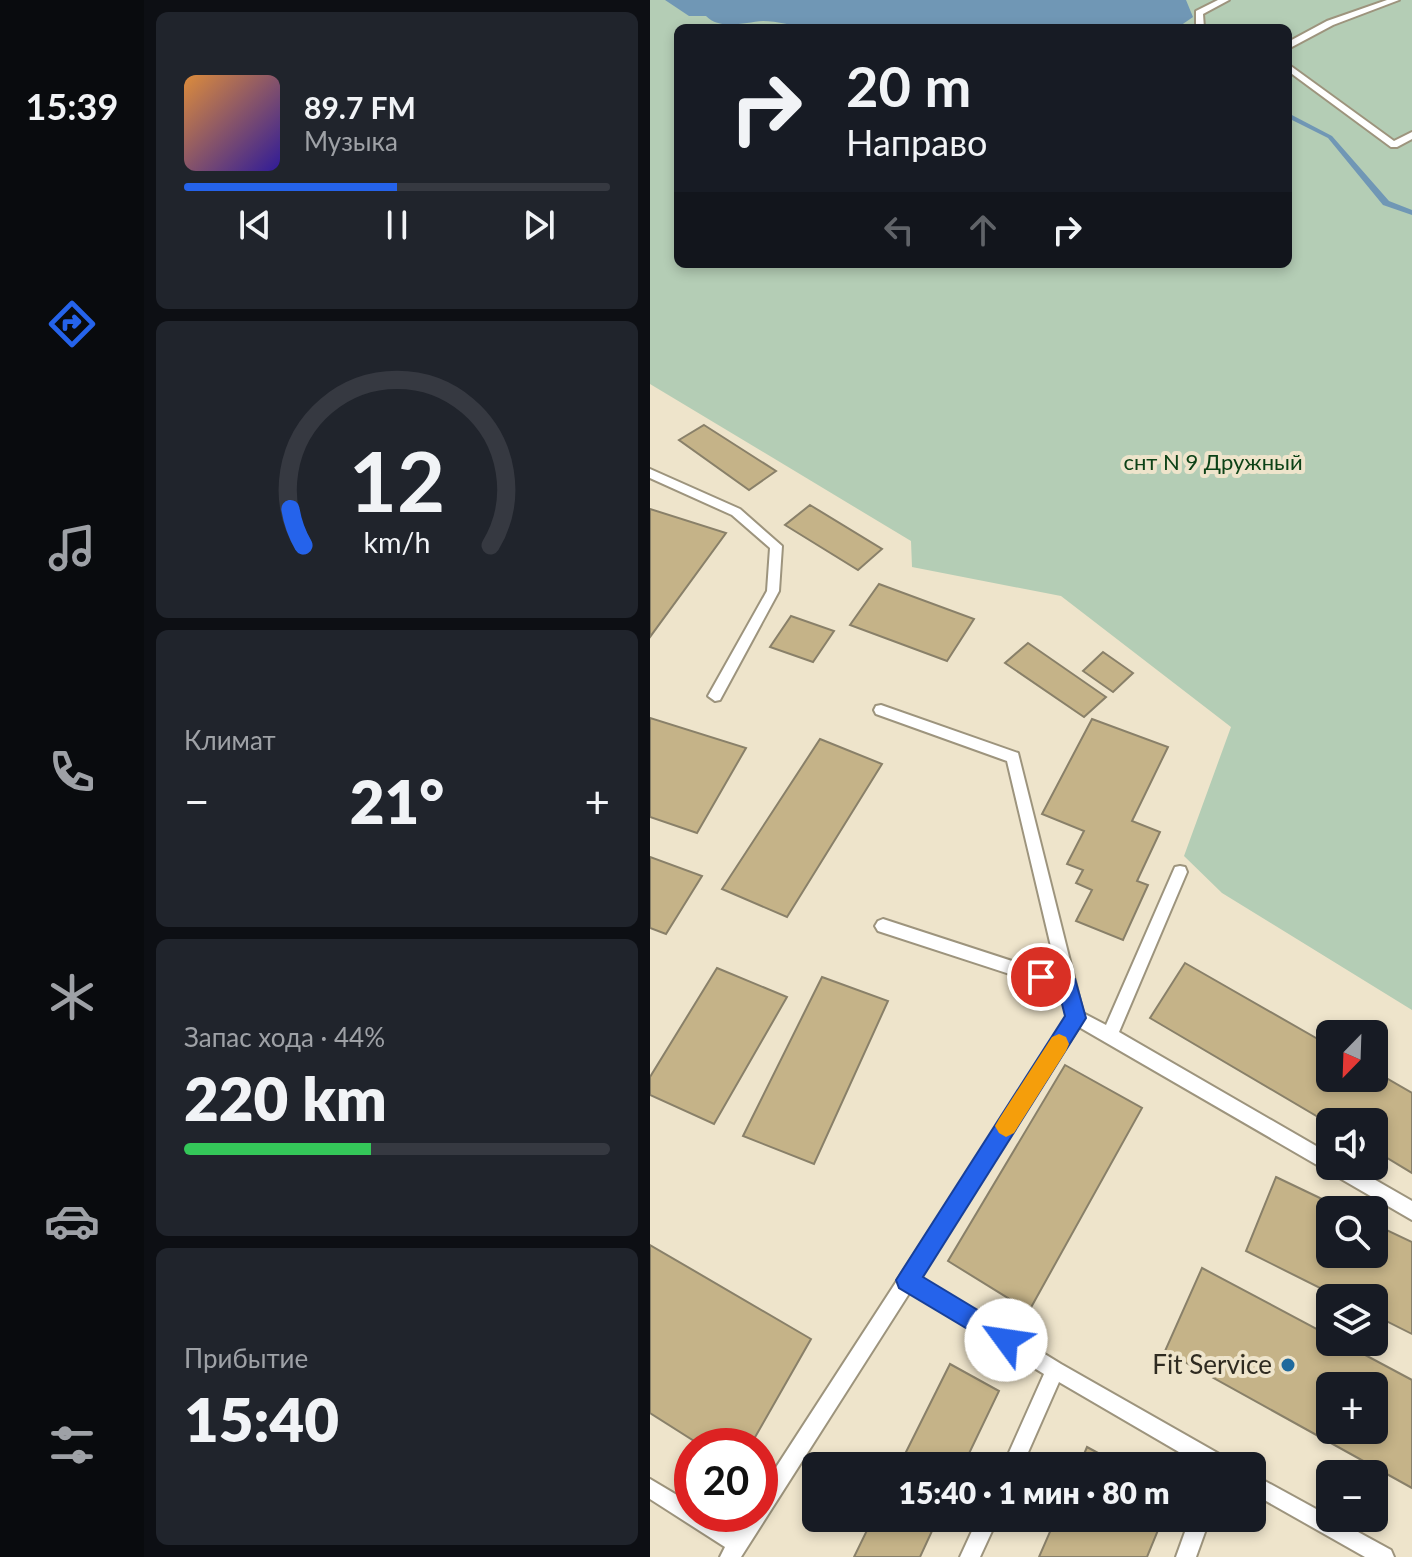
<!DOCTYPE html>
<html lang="ru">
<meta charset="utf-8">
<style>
body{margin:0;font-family:Lato,sans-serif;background:#20242c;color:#f1f3f6;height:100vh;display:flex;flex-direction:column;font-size:30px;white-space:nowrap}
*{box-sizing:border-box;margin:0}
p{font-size:26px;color:#9ea1a6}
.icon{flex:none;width:44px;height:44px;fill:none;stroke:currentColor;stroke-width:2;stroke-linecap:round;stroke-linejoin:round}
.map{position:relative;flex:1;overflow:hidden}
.side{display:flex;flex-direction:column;gap:12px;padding:12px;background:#0d0f14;width:506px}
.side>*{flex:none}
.guide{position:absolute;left:24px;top:24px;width:618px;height:244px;border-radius:12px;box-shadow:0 4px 12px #0003;background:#171b24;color:#f1f3f6;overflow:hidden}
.needle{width:52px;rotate:203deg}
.controls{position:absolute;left:666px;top:1020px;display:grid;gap:16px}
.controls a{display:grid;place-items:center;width:72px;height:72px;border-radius:12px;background:#171b24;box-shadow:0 4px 12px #0003;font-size:40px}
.speed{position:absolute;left:24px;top:1428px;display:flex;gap:16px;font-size:40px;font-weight:700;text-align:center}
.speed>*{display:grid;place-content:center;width:104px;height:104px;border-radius:50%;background:#171b24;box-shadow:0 4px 12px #0003;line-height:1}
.speed .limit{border:12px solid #d22;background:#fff;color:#111}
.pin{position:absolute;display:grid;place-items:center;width:68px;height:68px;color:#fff;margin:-34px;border:4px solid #fff;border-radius:50%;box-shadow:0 2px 8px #0007}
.me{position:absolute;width:88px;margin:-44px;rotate:301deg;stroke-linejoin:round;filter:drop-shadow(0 0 6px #0008)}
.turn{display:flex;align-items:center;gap:28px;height:168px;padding:0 40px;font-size:36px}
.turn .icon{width:104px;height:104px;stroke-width:2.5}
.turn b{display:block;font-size:56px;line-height:68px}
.lanes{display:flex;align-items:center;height:76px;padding:0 40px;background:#0003;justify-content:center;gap:40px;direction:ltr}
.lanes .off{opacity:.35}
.big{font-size:60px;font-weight:800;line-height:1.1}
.side .widget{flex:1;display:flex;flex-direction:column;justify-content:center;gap:12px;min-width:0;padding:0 28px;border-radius:12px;background:#20242c}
.side .dial{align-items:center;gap:0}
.dial svg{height:208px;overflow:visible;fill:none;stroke:#363941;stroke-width:7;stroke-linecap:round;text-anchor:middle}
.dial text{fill:#f1f3f6;stroke:none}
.song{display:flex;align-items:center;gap:24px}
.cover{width:96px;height:96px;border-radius:12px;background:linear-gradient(135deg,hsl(30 70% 55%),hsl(250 70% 35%))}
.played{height:8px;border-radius:4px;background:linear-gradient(90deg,#2563eb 50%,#363941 50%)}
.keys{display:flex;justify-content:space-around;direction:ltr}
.heat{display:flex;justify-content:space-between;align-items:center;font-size:44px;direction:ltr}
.charge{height:12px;border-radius:6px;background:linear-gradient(90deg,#34c759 44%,#363941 0)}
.trip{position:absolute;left:152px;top:1452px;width:464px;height:80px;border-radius:12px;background:#171b24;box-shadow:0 4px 12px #0003;font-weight:800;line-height:80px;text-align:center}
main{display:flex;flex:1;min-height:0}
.tabs{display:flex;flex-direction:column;width:144px;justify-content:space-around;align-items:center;background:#090b0e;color:#9ea1a6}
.tabs .icon{width:56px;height:56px}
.tabs .selected{color:#2563eb}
.tabs b{font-size:36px;color:#f1f3f6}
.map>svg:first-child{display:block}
.green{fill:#b4cdb5;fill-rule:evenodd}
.water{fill:#7097b5}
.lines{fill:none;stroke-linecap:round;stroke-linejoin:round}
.stream{fill:#7097b5;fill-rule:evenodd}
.building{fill:#c5b388;stroke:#898069;stroke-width:2;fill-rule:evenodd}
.service-casing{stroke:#9d947d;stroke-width:4}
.service{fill:#fff;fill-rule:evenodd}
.route{fill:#2563eb;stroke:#184099;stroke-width:2}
.slow{fill:#f59e0b}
.poi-dot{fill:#206a9d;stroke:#eee4cb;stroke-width:3}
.labels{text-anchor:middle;stroke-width:8;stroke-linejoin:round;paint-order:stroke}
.park-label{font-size:22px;fill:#0c4216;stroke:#eee4cb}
.near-poi-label{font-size:26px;fill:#2f2b21;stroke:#eee4cb;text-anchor:end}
</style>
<main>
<nav class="tabs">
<b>15:39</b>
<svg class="icon selected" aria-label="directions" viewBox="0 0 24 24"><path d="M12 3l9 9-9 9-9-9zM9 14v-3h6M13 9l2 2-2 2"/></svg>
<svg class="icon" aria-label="music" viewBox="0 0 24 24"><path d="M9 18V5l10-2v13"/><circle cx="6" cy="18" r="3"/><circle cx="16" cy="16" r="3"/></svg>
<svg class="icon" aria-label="phone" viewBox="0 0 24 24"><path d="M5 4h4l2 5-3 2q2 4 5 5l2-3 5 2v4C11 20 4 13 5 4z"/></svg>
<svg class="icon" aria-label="climate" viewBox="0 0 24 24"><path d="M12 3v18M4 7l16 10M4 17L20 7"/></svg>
<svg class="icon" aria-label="car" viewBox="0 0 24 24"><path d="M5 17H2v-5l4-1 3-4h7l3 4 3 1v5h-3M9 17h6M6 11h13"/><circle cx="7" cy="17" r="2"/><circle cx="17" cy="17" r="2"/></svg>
<svg class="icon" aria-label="filters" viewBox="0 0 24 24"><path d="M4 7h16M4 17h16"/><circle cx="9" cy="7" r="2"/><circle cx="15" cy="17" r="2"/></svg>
</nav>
<section class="side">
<div class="widget">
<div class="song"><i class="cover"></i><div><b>89.7 FM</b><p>Музыка</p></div></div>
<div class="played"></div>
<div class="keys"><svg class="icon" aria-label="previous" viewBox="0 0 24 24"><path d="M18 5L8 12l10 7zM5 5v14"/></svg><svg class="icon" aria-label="pause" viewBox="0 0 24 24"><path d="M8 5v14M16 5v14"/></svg><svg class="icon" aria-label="next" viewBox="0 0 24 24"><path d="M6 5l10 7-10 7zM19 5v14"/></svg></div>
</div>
<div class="widget dial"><svg viewBox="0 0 100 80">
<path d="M14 69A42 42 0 1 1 86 69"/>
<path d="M14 69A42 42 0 0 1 9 55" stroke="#2563eb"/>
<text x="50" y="56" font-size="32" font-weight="700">12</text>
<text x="50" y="72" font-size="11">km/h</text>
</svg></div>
<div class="widget"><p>Климат</p>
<div class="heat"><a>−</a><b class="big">21°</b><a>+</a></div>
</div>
<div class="widget"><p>Запас хода · 44%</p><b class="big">220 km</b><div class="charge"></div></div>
<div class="widget"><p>Прибытие</p><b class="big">15:40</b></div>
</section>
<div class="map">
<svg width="762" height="1557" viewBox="0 0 762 1557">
<rect width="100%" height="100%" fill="#eee4cb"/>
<path class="green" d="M0,0H762V1010L572,893L534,856L581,727L411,596L262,567L261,541L0,384ZM28,28H638V264H28Z"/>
<path class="water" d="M15,0H536L543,17L527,28H159C144,26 127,21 113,21C95,22 71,31 56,16H39Z"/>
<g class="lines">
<path class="stream" d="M638,113L682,136L739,201L762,210V215L733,205L678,138L638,118Z"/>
</g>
<g class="building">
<path d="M54,425L126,471L99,490L29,440Z"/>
<path d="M160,505L232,549L208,570L135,525Z"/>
<path d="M0,509L76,533L0,637Z"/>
<path d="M229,584L324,619L297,661L200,625Z"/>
<path d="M141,616L184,631L163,662L120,647Z"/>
<path d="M378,643L456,697L434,717L355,663Z"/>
<path d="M453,652L483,673L463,692L433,671Z"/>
<path d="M0,718L96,748L47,833L0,817Z"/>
<path d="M442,719L518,747L482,821L510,832L487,881L498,885L473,940L426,921L442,890L426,883L433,870L417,864L434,831L392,814Z"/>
<path d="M170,739L232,764L137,917L72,889Z"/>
<path d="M0,857L52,876L16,934L0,928Z"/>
<path d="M535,963L680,1046V1078H724V1071L762,1093V1173L724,1150V1122H680V1124L500,1018Z"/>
<path d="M67,968L137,997L64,1124L0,1095V1077Z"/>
<path d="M172,977L238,1001L164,1164L93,1136Z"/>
<path d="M415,1065L492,1108L379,1311L298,1261Z"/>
<path d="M626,1177L695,1210H680V1254H724V1224L762,1242V1334L724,1315V1298H690L596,1251Z"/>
<path d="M0,1245L161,1339L100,1446H52L0,1413Z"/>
<path d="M552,1268L680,1336V1342H691L762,1380V1488L515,1351ZM680,1386H724V1430H680Z"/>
<path d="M300,1364L349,1391L313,1466H249Z"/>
<path d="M437,1447L472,1466H429Z"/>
<path d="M223,1518H288L270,1557H204Z"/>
<path d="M406,1518H513L497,1557H389Z"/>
</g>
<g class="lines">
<defs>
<g id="service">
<path d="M568,0H579L553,14L554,28H546V11Z"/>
<path d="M737,0H749L683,25L638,49V42L677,21Z"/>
<path d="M638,64L744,141L762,132V139L747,147H741L638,71Z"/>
<path d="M0,469L90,509L132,546L129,591L70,700L65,701L58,696L117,591L120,548L82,515L0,478Z"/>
<path d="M231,705L368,753L433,1013L456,1025L525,867L530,866L535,867L537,872L469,1032L680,1154V1166H701L762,1201V1220L429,1027L269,1277L411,1364L578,1459L580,1466H553L409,1382L372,1466H353L394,1374L260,1292L91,1557H70L75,1547L0,1499V1479L42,1504V1514H58L85,1531L96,1514H110V1492L418,1017L412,991L228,931L225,926L228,921L233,919L408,976L357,761L226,714L224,710L226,706Z"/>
<path d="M602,1474L741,1550L744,1557H715L602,1493Z"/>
<path d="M328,1518H348L330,1557H310Z"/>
<path d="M540,1518H560L546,1557H526Z"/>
</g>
</defs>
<use href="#service" class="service-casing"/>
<use href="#service" class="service"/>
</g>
<path class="route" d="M391,968L425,979L436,1018L273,1277L364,1332L367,1340L364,1349L356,1352L249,1288L246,1280L415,1016L409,992L384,984L381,977L384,970Z"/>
<path class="slow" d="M409,1034L416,1037L419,1044L416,1051L364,1133L356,1137L349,1133L345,1126L349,1119L402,1037Z"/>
<circle class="poi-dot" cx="638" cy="1365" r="8"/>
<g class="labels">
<g class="park-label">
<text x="563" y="470">снт N 9 Дружный</text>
</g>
<g class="near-poi-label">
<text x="622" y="1374">Fit Service</text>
</g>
</g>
</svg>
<div class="controls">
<a><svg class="needle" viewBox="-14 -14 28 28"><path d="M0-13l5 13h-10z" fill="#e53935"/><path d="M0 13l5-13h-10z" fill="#9ea1a6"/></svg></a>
<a><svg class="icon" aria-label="sound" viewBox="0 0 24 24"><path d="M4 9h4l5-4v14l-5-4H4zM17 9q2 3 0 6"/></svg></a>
<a><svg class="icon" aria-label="search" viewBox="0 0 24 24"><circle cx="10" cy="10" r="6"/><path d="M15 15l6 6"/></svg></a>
<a><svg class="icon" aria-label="layers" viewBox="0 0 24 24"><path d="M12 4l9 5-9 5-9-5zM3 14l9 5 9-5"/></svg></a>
<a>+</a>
<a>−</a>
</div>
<div class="speed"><div class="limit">20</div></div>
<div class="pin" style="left:391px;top:977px;background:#d93025"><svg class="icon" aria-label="arrive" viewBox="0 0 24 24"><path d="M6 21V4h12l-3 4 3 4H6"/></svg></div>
<svg class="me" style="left:356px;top:1340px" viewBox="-20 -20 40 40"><circle r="19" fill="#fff"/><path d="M0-13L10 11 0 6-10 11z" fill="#2563eb"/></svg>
<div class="trip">15:40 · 1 мин · 80 m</div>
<div class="guide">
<div class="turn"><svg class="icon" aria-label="right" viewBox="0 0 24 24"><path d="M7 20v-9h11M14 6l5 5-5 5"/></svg><div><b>20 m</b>Направо</div></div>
<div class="lanes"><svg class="icon off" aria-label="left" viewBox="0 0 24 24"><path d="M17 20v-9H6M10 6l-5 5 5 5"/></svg><svg class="icon off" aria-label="ahead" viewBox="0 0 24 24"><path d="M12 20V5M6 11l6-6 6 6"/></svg><svg class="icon" aria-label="right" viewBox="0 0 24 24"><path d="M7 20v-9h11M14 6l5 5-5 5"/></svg></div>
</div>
</div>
</main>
